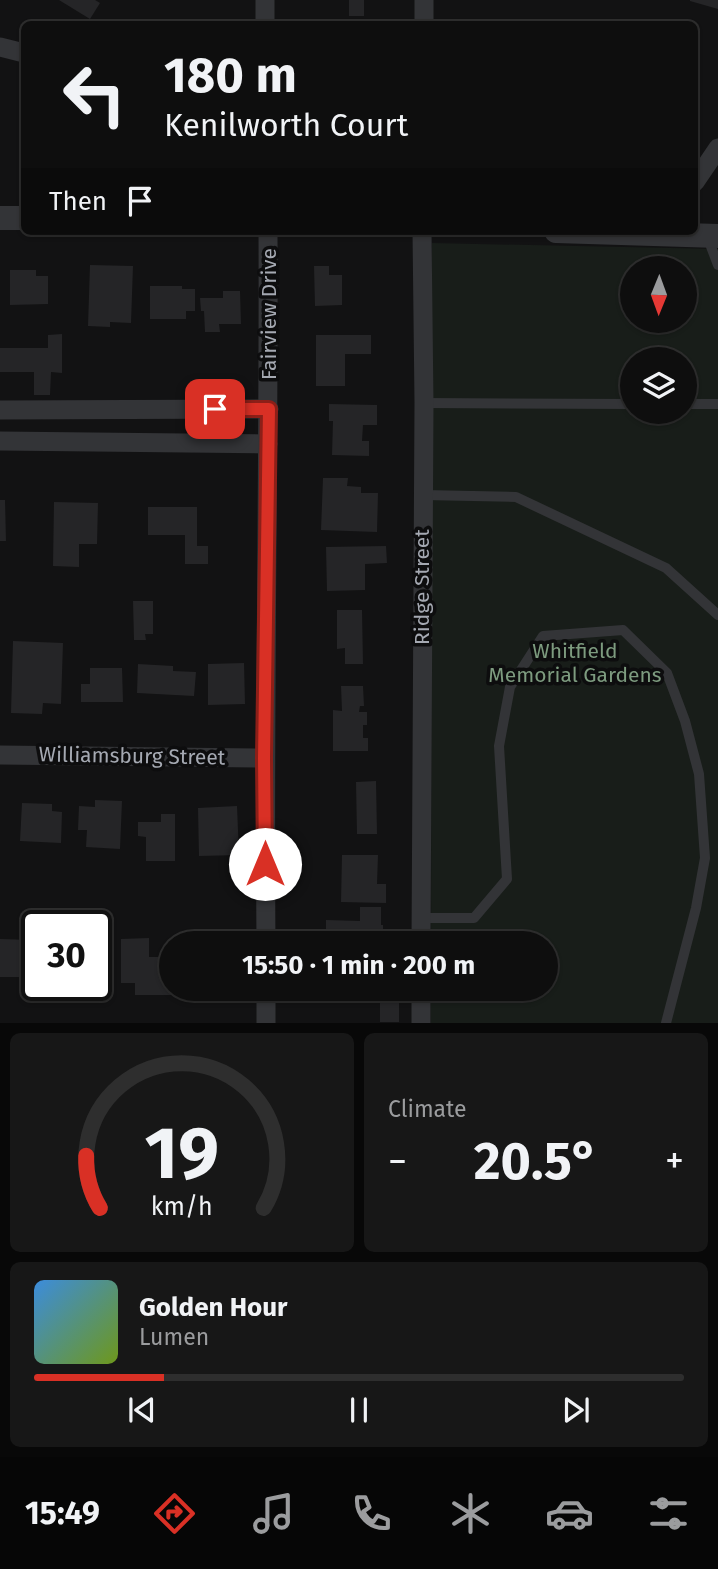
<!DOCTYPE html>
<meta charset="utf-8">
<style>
body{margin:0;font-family:"Fira Sans",sans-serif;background:#171717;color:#f1f3f6;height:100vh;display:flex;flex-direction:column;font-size:26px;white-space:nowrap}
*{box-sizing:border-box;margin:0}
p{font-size:23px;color:#9b9c9e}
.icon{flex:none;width:38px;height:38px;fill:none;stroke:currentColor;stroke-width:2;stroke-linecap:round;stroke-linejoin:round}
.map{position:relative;height:1023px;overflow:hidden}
.drawer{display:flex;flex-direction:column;gap:10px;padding:10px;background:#080808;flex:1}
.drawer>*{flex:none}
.top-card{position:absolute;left:21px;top:21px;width:677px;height:214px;border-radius:10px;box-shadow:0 2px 5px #0004,0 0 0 2px #2e2e2e;background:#0e0e0e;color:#f1f3f6;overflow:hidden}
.needle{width:46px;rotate:181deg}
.fabs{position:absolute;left:620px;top:256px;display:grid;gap:14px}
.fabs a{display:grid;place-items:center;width:77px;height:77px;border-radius:50%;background:#0e0e0e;box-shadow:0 2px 5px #0004,0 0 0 2px #2e2e2e;font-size:35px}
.speed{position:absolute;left:21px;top:910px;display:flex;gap:14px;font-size:35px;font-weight:700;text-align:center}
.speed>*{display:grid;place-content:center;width:91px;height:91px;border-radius:50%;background:#0e0e0e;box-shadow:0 2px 5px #0004,0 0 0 2px #2e2e2e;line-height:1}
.speed .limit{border:4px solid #111;border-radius:10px;background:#fff;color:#111}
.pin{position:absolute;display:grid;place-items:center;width:60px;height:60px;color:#fff;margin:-30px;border-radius:14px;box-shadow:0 4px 10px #0006}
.me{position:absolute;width:77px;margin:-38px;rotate:0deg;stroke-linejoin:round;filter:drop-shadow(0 0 5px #0008)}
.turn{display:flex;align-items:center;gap:24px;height:147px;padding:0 28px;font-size:32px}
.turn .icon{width:91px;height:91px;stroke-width:2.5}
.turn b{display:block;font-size:49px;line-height:60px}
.then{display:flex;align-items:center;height:66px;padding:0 28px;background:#0003;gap:14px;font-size:26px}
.big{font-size:52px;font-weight:700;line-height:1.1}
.drawer .tile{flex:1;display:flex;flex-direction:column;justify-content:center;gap:10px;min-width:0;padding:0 24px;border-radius:10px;background:#171717}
.drawer .dial{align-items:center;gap:0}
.dial svg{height:182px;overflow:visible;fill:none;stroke:#2e2e2e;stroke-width:7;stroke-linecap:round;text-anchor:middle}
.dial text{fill:#f1f3f6;stroke:none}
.song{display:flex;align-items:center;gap:21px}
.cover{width:84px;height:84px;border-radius:10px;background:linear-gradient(135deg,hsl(210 70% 55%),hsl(80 70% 35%))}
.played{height:7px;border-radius:4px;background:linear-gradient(90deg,#d93025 20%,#2e2e2e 20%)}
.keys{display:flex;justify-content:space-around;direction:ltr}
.heat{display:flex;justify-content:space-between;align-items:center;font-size:38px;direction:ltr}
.drawer .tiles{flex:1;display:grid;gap:10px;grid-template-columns:1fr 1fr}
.tile:last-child{grid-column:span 2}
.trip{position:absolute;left:159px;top:931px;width:399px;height:70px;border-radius:35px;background:#0e0e0e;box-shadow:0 2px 5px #0004,0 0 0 2px #2e2e2e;font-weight:700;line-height:70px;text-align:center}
.tabs{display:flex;height:112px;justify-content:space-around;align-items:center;background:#060606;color:#9b9c9e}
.tabs .icon{width:49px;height:49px}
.tabs .selected{color:#d93025}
.tabs b{font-size:32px;color:#f1f3f6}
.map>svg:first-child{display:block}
.green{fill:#181d19;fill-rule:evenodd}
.building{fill:#252527}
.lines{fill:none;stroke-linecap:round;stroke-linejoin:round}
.service{stroke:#333437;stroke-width:10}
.minor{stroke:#333437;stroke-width:19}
.tertiary{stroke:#333437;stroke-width:24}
.route-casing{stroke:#8d1f18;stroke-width:18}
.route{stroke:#d93025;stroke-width:12}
.labels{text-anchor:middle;stroke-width:7;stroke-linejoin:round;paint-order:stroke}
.street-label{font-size:21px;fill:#a5a9b2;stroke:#0d0d0e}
.park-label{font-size:21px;fill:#7d9b7f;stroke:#0d0d0e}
</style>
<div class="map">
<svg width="718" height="1023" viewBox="0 0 718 1023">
<rect width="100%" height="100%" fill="#121213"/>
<path class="green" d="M432,243L718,249V1023H431V989H546V943H431ZM632,268H684V320H632ZM632,359H684V411H632Z"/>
<g class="building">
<path d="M59,0H95L100,3L90,19Z"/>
<rect x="349" y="0" width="15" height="16"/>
<path d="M690,0H718V9L690,1Z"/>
<path d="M90,265L133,266L131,323L110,322V327L88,326Z"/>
<path d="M314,266H329V275H342V305L315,306Z"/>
<path d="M10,270H36V276H48V304L10,305Z"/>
<path d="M150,286H182V289H195V311H186V319H150Z"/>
<path d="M223,291H240L241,324H219L220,332H205L204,311H201L200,298H223Z"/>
<path d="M62,334V373L51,372L50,395H34V372H0V348H48V335Z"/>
<path d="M316,335H371V354H345V386H316Z"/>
<path d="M329,404L377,405V425H363L362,441H369V456L332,455L333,421H329Z"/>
<path d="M323,478H348L347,486L361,487V493H378L377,532L321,530Z"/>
<path d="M0,500H5L6,541H0Z"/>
<path d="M54,502L98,503L97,544H79V567L53,566Z"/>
<path d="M148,507H197V546H208V564H185V535H148Z"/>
<path d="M386,546L387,563L365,564V590L327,591L326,547Z"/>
<path d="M133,601H153V634H145L146,640H134Z"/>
<path d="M337,610H362L363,664H345V648L337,649Z"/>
<path d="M13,641L63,643L61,704L43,703L42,714L11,713Z"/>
<path d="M244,663L245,704L208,705V664Z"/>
<path d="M138,664L173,666V671L196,672L194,696L137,693Z"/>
<path d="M90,668H122L123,702H81V684H90Z"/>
<path d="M341,686H363L364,706H360L359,712H367V725H363V738H368V751H333V710L342,711Z"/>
<path d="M376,781L377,834H357L356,782Z"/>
<path d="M95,800L122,801L120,849L86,847L87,830H78L79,806L95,807Z"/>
<path d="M22,803L52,804V811L62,812L61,843L20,841Z"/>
<path d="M237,806L239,855L199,856L198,808Z"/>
<path d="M161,814H175V861H146V837L138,836V822H161Z"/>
<path d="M342,855H378L377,884H386V903L341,902Z"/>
<path d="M360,907H381V925H383V938H373V943L326,942V920L360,921Z"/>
<rect x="189" y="932" width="19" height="11"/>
<path d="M149,938V957H171V995H135V983H121V939Z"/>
<path d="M0,939L32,940V977H0Z"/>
<path d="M204,989H236V994L205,995Z"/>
<rect x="327" y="989" width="32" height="9"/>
<rect x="380" y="1003" width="19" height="19"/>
</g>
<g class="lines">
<g class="service">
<path d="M707,236L718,265"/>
<path d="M424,403L632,404"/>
<path d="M684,404H718"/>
<path d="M423,495L516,497L666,568L718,615"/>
<path d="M421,918H474L507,879L499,746L510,687L543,636L623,630L667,673L685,721L699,774L705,858L696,908L666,1023"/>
</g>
<g class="minor">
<path d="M265,0V24"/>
<path d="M424,0V24"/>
<path d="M0,47L24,53"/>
<path d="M695,182L718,148"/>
<path d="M0,410L269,409"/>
<path d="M0,441L268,444"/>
<path d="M0,755L264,758"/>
<path d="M266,943C264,706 269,468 268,231"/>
<path d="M421,943L424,403L422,231"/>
<path d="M266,989V1023"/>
<path d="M421,1023V989"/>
</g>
<g class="tertiary">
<path d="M0,218H24"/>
<path d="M556,231L718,236"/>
</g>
</g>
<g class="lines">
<defs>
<path id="route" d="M215,409H269L264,758L265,864"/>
</defs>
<use href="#route" class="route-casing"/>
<use href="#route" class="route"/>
</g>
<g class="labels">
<g class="street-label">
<text transform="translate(269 314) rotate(-90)" y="7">Fairview Drive</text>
<text transform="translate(422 587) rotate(-90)" y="7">Ridge Street</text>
<text transform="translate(132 756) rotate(1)" y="7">Williamsburg Street</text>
</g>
<g class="park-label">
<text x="575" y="658">Whitfield<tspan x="575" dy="24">Memorial Gardens</tspan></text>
</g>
</g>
</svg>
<div class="fabs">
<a><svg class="needle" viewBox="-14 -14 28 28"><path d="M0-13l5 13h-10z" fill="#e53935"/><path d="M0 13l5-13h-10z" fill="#9b9c9e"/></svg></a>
<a><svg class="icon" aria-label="layers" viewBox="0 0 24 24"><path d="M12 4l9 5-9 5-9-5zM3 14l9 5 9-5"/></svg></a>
</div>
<div class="speed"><div class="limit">30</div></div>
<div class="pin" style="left:215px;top:409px;background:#d93025"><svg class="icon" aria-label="arrive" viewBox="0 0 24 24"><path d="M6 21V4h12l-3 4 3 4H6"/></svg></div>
<svg class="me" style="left:265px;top:864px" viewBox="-20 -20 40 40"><circle r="19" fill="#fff"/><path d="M0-13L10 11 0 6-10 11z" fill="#d93025"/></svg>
<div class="trip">15:50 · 1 min · 200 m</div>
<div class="top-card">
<div class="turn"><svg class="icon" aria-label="left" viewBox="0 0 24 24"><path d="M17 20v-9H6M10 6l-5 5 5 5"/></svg><div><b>180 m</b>Kenilworth Court</div></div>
<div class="then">Then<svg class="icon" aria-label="arrive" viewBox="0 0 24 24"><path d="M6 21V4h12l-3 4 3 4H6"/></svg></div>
</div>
</div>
<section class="drawer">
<div class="tiles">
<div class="tile dial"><svg viewBox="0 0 100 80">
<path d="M14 69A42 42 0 1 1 86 69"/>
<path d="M14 69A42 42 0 0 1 8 46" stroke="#d93025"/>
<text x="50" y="56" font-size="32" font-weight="700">19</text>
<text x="50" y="72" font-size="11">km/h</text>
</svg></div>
<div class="tile"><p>Climate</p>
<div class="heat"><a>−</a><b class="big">20.5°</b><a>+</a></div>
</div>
<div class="tile">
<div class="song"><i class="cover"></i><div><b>Golden Hour</b><p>Lumen</p></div></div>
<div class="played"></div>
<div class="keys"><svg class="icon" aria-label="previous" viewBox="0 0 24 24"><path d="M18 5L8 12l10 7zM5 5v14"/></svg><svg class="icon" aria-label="pause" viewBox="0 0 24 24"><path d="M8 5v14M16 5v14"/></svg><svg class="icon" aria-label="next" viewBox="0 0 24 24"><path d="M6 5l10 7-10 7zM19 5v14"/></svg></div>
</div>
</div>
</section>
<nav class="tabs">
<b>15:49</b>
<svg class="icon selected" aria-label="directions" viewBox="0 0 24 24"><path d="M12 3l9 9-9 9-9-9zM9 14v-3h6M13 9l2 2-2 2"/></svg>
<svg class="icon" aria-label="music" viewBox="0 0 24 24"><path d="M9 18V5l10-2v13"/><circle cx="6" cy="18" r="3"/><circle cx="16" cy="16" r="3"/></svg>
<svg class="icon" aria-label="phone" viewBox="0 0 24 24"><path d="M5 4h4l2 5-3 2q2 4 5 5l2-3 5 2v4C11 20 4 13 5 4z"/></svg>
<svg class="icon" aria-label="climate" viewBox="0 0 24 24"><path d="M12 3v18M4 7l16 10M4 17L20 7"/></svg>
<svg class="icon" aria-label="car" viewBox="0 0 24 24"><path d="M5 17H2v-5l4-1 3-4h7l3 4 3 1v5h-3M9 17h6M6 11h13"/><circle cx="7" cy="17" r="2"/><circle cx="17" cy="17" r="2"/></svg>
<svg class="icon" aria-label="filters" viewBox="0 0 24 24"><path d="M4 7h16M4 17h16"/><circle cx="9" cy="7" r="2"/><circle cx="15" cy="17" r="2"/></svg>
</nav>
